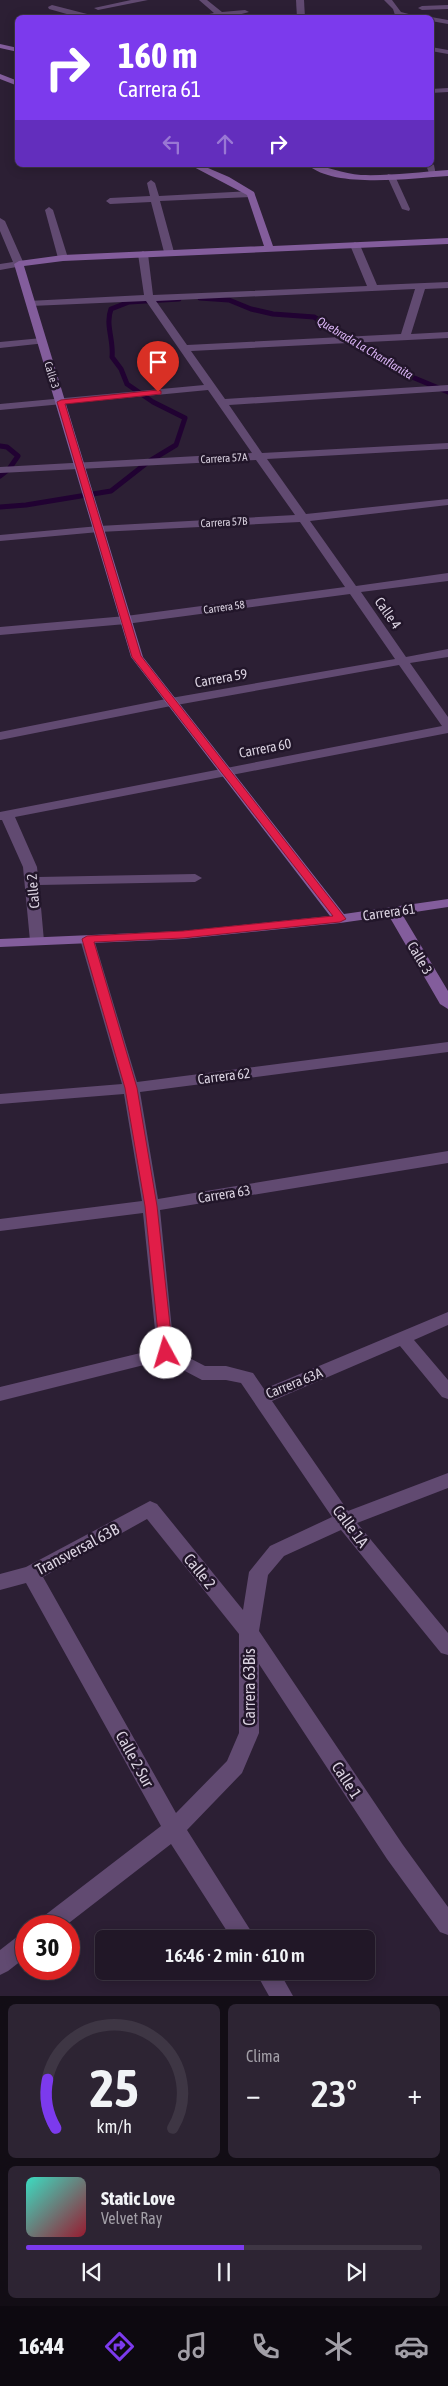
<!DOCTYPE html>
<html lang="es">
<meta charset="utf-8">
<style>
body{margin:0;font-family:"Asap Condensed",sans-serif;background:#2d2433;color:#f1f3f6;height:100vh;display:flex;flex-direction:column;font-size:19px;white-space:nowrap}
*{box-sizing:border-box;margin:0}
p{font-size:16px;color:#a29fa7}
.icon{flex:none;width:28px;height:28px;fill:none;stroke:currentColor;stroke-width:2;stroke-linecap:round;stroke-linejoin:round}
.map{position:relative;height:1996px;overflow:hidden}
.drawer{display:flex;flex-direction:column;gap:8px;padding:8px;background:#120d15;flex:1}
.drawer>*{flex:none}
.guide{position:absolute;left:15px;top:15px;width:419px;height:152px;border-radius:8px;box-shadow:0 2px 12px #0003,0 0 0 1px #3e3644;background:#7c3aed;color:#fff;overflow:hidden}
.speed{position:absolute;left:15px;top:1915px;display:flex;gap:10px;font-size:25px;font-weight:700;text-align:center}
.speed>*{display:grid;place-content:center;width:65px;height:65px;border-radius:50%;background:#211727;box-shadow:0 2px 12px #0003,0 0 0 1px #3e3644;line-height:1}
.speed .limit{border:8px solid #d22;background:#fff;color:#111}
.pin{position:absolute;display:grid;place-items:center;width:42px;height:42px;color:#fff;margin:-51px -21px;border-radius:50% 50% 50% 0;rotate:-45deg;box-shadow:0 0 5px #0007}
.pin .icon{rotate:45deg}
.me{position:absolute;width:55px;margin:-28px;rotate:354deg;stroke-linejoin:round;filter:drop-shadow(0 0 4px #0008)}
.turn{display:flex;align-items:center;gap:18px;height:105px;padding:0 20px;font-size:22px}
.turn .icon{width:65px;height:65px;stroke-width:2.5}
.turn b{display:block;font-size:35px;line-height:42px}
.lanes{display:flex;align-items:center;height:48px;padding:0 20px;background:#0003;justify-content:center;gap:25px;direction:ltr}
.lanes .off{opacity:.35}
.big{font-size:38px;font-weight:600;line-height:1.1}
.drawer .widget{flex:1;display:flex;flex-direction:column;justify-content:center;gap:8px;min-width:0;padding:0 18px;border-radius:8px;background:#2d2433}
.drawer .dial{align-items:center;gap:0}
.dial svg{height:130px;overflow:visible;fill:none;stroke:#3e3644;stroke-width:7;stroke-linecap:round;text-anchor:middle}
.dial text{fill:#f1f3f6;stroke:none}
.song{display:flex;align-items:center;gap:15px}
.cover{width:60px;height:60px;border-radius:8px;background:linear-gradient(135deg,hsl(170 70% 55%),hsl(350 70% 35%))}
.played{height:5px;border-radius:2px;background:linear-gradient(90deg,#7c3aed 55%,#3e3644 55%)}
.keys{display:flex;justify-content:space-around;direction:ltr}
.heat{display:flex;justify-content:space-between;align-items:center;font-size:28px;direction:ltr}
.drawer .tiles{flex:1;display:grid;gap:8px;grid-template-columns:1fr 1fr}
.widget:last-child{grid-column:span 2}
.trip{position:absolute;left:95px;top:1930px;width:280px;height:50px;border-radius:8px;background:#211727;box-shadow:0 2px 12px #0003,0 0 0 1px #3e3644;font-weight:600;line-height:50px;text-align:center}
.dock{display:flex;height:80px;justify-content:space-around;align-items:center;background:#0d0910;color:#a29fa7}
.dock .icon{width:35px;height:35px}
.dock .current{color:#7c3aed}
.dock b{font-size:22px;color:#f1f3f6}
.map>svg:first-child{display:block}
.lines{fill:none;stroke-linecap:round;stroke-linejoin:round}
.stream{stroke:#210232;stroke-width:5}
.street{fill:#614a71;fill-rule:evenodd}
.secondary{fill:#835d9c;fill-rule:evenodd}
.route{fill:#e11d48;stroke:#92132f}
.labels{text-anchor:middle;stroke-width:5;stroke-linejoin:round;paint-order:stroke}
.far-street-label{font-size:11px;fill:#dbd3e1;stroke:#22162a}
.far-water-label{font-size:12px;font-style:italic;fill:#dab4f5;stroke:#22162a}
.street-label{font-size:14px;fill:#dbd3e1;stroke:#22162a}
.near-street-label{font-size:16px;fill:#dbd3e1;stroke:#22162a}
</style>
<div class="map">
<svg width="448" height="1996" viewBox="0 0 448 1996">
<rect width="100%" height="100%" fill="#2c1f34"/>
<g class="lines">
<g class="stream">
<path d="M200,298L229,300L251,309L273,314L314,317L412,377L448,392"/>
<path d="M0,446L7,447L18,456L9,469L0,476"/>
<path d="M0,507L26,505L111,491L148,462L176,445L185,418L153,402L127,384L121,369L112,357C114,340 105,325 111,309L129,302L179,299"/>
</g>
<g class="street">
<path d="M131,0H148L98,10L94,8Z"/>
<path d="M199,0H207L222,12L245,10L249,12L227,18H190L214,13Z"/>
<path d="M296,0H304L305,18H297Z"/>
<path d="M384,0H392L401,12L424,18H396L393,9Z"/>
<path d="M52,5L91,15L92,17L81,18L49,9L48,7Z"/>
<path d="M448,5V9L422,10L418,8L422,6Z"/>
<path d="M431,17L448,20V24L431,21V18H428Z"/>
<path d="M431,47L448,50V54L431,51Z"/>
<path d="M448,88V92L431,93V89Z"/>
<path d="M431,163L434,165L436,175L429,173L426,165H431Z"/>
<path d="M388,174L395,176L410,209L409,211L402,209L387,176Z"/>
<path d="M151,180L155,183L159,196L251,191L255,194L251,197L160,201L174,252L169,255L164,252L151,202L110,204L106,201L110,198L150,196L147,183Z"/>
<path d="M49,207L53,210L68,258L66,260L58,258L45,210Z"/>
<path d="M0,218L5,221L24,264L22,266L0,270V264L13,262L0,231Z"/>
<path d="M355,242L360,245L377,285L448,282V288L425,289L411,334L448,332V338L191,351L225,399L448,385V391L229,405L262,453L448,443V449L267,459L306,514L448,499V505L310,521L356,586L448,573V581L361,592L406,657L448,649V657L410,663L448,717V733L15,817L37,867L38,877L195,874L202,878L195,882L39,885L44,941L37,945L32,944L30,941L23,867L2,820H0V812L442,726L399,665L171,706L0,740V732L171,698L395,659L350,594L126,624L0,635V627L126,616L345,587L300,522L99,532L0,541V535L99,526L295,515L256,460L0,473V467L252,453L208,390L0,410V404L204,385L146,301L31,306L26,303L28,301L144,295L138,254L143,251L148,254L153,295L367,286L350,245ZM415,289L401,334L187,345L156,301Z"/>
<path d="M42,338L46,339V343L0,348V342Z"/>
<path d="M87,935L94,939L137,1082L448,1042V1052L140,1092L158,1199L448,1151V1163L160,1210L174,1350L205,1366H226L253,1373L264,1389L448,1312V1325L414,1340L448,1380V1399L442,1397L400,1346L272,1401L348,1511L448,1473V1488L357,1523L448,1633V1655L441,1653L341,1530L284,1556L268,1575L259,1631L403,1845L448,1907V1935L440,1932L387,1859L259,1664V1733L242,1773L187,1830L256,1939H232L171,1844L65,1926H37L40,1919L161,1826L26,1583L0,1590V1574L26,1567L150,1501L157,1504L243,1610L249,1572L270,1546L332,1517L241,1383L226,1380H202L164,1360L0,1401V1387L157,1349L143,1213L0,1231V1219L142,1201L124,1094L0,1104V1094L122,1084L80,939ZM147,1519L239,1634V1733L227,1761L176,1813L43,1577Z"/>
<path d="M26,1933V1957L8,1971L0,1975V1950L18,1936Z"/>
<path d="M255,1971H279L293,1996H269Z"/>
</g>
<g class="secondary">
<path d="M0,44L18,48V52L0,48Z"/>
<path d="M0,74L18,81V86L0,79Z"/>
<path d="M190,165H201L229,177L254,192L273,246L448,238V244L63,261L24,266L143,657L344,914L448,899V907L402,914L448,991V1009L440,1004L389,916L340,923L183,939L0,947V939L183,931L330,916L131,657L14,264L19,261L63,255L264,246L247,195Z"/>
<path d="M308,165C326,165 343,174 361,175C390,176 419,172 448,170V176C413,178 335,189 308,165Z"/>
</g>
</g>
<path class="route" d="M158,390L161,391V394L65,404L141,656L346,919L340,922L183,938L94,942L137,1088L157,1206L173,1353L166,1358L160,1353L145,1206L125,1088L82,939L87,936L183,931L333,916L132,657L57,402L61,400Z"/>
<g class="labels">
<g class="far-street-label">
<text transform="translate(52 375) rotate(73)" y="4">Calle 3</text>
<text transform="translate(224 458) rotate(-3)" y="4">Carrera 57A</text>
<text transform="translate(224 522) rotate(-3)" y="4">Carrera 57B</text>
<text transform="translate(224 607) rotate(-8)" y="4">Carrera 58</text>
</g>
<g class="far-water-label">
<text transform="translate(365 348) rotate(31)" y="4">Quebrada La Chanflanita</text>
</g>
<g class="street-label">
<text transform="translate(388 613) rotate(55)" y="5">Calle 4</text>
<text transform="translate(221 678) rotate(-10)" y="5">Carrera 59</text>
<text transform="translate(265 748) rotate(-11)" y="5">Carrera 60</text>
<text transform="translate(33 891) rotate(-95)" y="5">Calle 2</text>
<text transform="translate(389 912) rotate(-8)" y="5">Carrera 61</text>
<text transform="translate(420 958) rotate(59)" y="5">Calle 3</text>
<text transform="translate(224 1076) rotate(-7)" y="5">Carrera 62</text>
<text transform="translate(224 1194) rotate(-9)" y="5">Carrera 63</text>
<text transform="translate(294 1383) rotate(-22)" y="5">Carrera 63A</text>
</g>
<g class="near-street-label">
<text transform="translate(351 1526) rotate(53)" y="6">Calle 1A</text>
<text transform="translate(77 1549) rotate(-28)" y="6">Transversal 63B</text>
<text transform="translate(200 1571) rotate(51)" y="6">Calle 2</text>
<text transform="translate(249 1687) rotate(-90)" y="6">Carrera 63Bis</text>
<text transform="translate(135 1759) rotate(61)" y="6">Calle 2 Sur</text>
<text transform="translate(347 1780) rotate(57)" y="6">Calle 1</text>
</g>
</g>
</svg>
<div class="speed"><div class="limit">30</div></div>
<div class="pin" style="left:158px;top:392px;background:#d93025"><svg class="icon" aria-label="arrive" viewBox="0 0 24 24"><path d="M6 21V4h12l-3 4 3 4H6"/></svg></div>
<svg class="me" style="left:166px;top:1353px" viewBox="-20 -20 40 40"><circle r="19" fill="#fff"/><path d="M0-13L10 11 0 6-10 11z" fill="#e11d48"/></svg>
<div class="trip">16:46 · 2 min · 610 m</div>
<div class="guide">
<div class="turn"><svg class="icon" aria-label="right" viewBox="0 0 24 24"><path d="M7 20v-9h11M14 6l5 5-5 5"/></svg><div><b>160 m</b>Carrera 61</div></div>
<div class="lanes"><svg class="icon off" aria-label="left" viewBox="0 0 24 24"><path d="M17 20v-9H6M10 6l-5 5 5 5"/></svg><svg class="icon off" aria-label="ahead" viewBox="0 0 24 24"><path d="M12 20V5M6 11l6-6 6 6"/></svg><svg class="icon" aria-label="right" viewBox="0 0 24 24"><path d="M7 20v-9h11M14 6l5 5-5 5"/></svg></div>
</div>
</div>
<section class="drawer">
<div class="tiles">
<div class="widget dial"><svg viewBox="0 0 100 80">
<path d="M14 69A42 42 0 1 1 86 69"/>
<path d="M14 69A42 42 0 0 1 9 39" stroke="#7c3aed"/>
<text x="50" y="56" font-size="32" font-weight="700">25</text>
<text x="50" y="72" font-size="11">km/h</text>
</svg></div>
<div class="widget"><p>Clima</p>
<div class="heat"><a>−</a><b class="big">23°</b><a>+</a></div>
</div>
<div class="widget">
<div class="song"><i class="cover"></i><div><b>Static Love</b><p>Velvet Ray</p></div></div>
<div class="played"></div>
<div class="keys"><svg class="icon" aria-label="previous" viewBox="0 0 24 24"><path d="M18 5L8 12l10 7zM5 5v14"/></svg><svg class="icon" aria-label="pause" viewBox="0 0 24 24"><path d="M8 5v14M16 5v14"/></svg><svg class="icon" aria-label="next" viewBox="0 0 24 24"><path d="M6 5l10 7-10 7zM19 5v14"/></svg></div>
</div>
</div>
</section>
<nav class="dock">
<b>16:44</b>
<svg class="icon current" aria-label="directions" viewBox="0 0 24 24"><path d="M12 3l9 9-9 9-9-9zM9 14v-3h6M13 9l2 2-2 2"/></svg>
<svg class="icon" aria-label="music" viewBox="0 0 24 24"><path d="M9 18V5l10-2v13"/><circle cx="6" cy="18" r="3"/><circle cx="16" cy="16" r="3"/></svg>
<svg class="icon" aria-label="phone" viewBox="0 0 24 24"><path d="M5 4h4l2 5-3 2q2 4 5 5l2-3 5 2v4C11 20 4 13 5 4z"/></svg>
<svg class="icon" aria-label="climate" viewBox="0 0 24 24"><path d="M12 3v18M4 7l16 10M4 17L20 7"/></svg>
<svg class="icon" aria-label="car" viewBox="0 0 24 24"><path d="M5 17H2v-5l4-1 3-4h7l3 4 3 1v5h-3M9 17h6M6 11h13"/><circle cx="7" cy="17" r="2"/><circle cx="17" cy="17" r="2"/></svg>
</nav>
